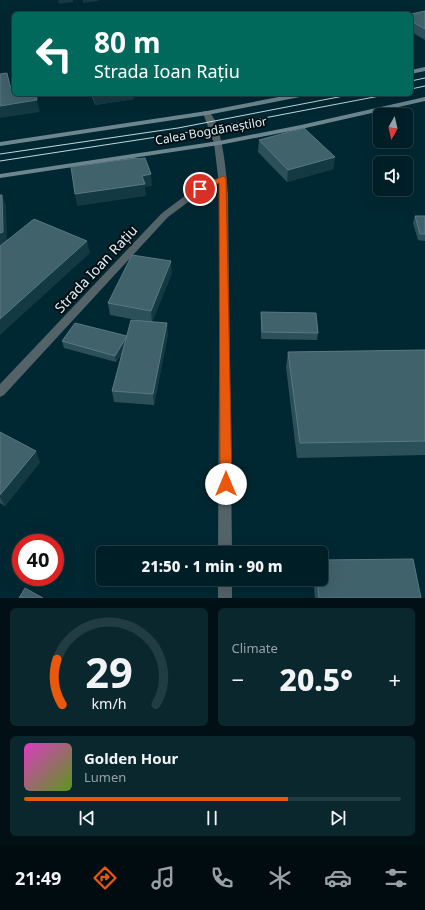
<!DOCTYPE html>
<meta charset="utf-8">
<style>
body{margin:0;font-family:"Noto Sans",sans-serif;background:#0a272e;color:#f1f3f6;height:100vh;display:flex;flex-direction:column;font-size:15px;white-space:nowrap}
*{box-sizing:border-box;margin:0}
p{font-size:13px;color:#95a2a7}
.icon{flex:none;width:22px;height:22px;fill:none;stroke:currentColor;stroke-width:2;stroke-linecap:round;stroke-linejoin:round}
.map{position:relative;height:598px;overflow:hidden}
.sheet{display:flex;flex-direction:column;gap:10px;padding:10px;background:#001015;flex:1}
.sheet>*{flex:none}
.top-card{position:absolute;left:12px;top:12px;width:401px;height:84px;border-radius:6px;box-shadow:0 4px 16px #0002,0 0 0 1px #223c43;background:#00695c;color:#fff;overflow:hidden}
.needle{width:26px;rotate:188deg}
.buttons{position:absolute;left:373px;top:108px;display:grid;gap:8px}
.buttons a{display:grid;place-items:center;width:40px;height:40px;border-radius:6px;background:#001e26;box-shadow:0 4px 16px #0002,0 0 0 1px #223c43;font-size:20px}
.speed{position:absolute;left:12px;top:534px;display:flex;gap:8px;font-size:20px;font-weight:700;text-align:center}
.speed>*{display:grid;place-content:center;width:52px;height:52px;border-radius:50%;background:#001e26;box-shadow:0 4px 16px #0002,0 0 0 1px #223c43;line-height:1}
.speed .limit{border:6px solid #d22;background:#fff;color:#111}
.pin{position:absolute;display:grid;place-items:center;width:34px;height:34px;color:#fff;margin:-17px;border:2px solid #fff;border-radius:50%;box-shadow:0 1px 4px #0007}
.me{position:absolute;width:44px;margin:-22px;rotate:0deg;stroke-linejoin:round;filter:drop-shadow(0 0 3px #0008)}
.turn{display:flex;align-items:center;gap:14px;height:84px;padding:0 16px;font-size:18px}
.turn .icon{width:52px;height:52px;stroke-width:2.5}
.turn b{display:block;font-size:28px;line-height:34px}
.big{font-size:30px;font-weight:800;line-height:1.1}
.sheet .card{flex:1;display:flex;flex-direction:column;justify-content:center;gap:6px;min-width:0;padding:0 14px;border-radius:6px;background:#0a272e}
.sheet .dial{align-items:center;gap:0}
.dial svg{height:104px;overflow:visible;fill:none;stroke:#223c43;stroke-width:7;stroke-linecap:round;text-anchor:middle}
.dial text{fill:#f1f3f6;stroke:none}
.song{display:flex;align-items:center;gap:12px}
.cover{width:48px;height:48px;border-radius:6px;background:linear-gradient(135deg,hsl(310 70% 55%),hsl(90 70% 35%))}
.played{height:4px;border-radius:2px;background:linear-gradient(90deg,#ea580c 70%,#223c43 70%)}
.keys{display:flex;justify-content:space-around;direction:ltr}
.heat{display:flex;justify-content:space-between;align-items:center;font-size:22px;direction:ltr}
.sheet .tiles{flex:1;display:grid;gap:10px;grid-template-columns:1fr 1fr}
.card:last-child{grid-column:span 2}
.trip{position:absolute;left:96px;top:546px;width:232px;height:40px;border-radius:6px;background:#001e26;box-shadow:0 4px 16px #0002,0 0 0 1px #223c43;font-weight:800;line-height:40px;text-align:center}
.tabs{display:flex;height:64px;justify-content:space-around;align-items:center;background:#000c0f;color:#95a2a7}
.tabs .icon{width:28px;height:28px}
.tabs .on{color:#ea580c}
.tabs b{font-size:18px;color:#f1f3f6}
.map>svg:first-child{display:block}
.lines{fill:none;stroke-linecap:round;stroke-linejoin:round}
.minor{fill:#536367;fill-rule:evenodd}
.tertiary{fill:#536367;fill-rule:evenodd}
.secondary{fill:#6d868e;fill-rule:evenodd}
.tram{stroke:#c1d8df;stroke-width:1}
.wall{fill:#2c505a}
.shaded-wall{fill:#133943}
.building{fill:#40626b;stroke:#597882}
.route{fill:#ea580c;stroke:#983908}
.labels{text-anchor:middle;stroke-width:4;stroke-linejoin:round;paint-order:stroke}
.far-street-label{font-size:12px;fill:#dff3fa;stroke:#020f13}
.street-label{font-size:14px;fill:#dff3fa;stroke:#020f13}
</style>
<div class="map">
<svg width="425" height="598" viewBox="0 0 425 598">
<rect width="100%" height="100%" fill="#002832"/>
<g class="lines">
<path class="minor" d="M220,177H226L227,179L203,191L168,217L4,395L0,397V384L162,213L197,187Z"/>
<g class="tertiary">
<path d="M204,111H207C222,117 227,178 228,193L232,553H218L220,193L214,143L203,113Z"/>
<rect x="218" y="579" width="14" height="19"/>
</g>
<g class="secondary">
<path d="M425,67V71L411,74V70Z"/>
<path d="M294,94H308L305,96L207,115L0,146V142L207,111Z"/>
<path d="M425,97V101L301,129L219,145L0,178V174L219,141L301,125Z"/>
</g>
<g class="tram">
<path d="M411,81L425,78"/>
<path d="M411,89L425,86"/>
<path d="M0,154L178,128L354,94"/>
<path d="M0,161L196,131L390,94"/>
</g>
</g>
<g class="wall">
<path d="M425,11V40L411,32V14Z"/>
<path d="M91,94H134V99L95,105Z"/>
<path d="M259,140L335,157L333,169L287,182L258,152Z"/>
<path d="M415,216H425V241L418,240L413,223Z"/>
<path d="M172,273L152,321L168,334L154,405L114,402L112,391L122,353L116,362L64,348L62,341L126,336L142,321L110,315L108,303Z"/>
<path d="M261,312L318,333L317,340L261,339Z"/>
<path d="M425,350V455L297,458L286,367L288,352Z"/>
<path d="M0,432L40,462L5,506L0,503Z"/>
<path d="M313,579H321L421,598H315Z"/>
</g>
<g class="shaded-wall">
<path d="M58,0H73V2L59,4Z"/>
<path d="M83,0H98V1L83,3Z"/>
<path d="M93,94H134V99L95,105Z"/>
<path d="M37,100L40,112L0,118V106Z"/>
<path d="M335,157L333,169L287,182L288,170Z"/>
<path d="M151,174L152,186L145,187L146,196L77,206L75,194L142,176Z"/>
<path d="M2,195L6,206L7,244L0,245V233Z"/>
<path d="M87,241L90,253L0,335V319Z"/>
<path d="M171,261L172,273L152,323L151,311Z"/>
<path d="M167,323L168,334L154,405L153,394Z"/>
<path d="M127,336L128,343L116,362L115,356Z"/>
<path d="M36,451L40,462L5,506L0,497V495Z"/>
</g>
<g class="building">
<path d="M425,11V29L411,21V14Z"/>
<path d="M7,73L10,86H14V94H36L37,100L0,106V74Z"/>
<path d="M304,128L335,157L288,170L259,140Z"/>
<path d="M136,158L137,159L145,158L151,174L142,176L145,184L75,194L71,167Z"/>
<path d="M0,195H2L3,232L0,233Z"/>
<path d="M415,216H425V234H420Z"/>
<path d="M34,219L87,241L0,319V246Z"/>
<path d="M132,255L171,261L151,311L108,303Z"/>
<path d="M261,312L316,313L318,333L262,332Z"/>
<path d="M131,320L167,323L153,394L112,391Z"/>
<path d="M75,323L127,336L115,356L62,341Z"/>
<path d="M425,350V441L300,443L288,352Z"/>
<path d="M0,432L36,451L0,495Z"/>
<path d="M413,559L421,598H319L317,579H321V560Z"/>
<path d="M25,588L43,598H19Z"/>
</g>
<path class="route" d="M223,176L226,178L232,484L230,488L226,490L222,488L220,484L219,183L203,191H198L197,189Z"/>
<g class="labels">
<g class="far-street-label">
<text transform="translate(211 131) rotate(-10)" y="4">Calea Bogdăneștilor</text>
</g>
<g class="street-label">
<text transform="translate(96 269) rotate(-47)" y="5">Strada Ioan Rațiu</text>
</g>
</g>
</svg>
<div class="buttons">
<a><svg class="needle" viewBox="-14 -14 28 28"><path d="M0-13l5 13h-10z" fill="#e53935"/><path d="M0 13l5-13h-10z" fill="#95a2a7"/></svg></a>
<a><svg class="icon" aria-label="sound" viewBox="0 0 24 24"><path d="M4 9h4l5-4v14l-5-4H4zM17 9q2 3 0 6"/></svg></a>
</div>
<div class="speed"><div class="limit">40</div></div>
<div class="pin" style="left:200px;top:189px;background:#d93025"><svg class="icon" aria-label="arrive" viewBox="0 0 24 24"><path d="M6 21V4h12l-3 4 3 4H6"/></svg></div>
<svg class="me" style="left:226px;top:484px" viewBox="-20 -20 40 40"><circle r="19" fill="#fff"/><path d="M0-13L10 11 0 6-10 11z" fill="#ea580c"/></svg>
<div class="trip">21:50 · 1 min · 90 m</div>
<div class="top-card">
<div class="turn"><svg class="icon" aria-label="left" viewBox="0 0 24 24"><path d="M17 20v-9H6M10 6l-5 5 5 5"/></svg><div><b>80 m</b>Strada Ioan Rațiu</div></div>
</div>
</div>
<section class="sheet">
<div class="tiles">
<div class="card dial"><svg viewBox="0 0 100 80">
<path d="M14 69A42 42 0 1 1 86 69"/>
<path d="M14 69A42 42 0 0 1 10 34" stroke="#ea580c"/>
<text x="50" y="56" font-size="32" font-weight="700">29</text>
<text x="50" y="72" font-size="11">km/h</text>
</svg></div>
<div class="card"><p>Climate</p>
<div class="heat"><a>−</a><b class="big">20.5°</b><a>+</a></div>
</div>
<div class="card">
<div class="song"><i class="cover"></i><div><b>Golden Hour</b><p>Lumen</p></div></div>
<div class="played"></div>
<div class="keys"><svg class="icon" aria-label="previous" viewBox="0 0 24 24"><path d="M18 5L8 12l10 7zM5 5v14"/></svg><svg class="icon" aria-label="pause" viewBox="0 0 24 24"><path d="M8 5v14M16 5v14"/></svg><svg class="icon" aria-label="next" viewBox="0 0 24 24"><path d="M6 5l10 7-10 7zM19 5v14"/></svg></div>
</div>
</div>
</section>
<nav class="tabs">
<b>21:49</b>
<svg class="icon on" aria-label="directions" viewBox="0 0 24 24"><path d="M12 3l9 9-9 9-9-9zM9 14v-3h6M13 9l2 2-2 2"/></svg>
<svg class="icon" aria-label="music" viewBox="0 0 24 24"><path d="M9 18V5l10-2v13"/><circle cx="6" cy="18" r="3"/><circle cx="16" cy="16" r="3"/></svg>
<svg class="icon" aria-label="phone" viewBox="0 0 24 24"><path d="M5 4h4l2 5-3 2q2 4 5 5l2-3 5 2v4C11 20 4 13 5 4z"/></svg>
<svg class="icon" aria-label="climate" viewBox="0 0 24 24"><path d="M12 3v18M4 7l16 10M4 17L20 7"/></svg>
<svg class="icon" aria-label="car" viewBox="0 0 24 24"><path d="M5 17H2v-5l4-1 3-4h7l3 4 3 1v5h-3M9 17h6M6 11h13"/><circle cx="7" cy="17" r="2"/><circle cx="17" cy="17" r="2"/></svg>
<svg class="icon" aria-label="filters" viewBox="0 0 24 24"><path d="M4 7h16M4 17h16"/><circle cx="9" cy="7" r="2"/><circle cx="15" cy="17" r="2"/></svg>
</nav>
